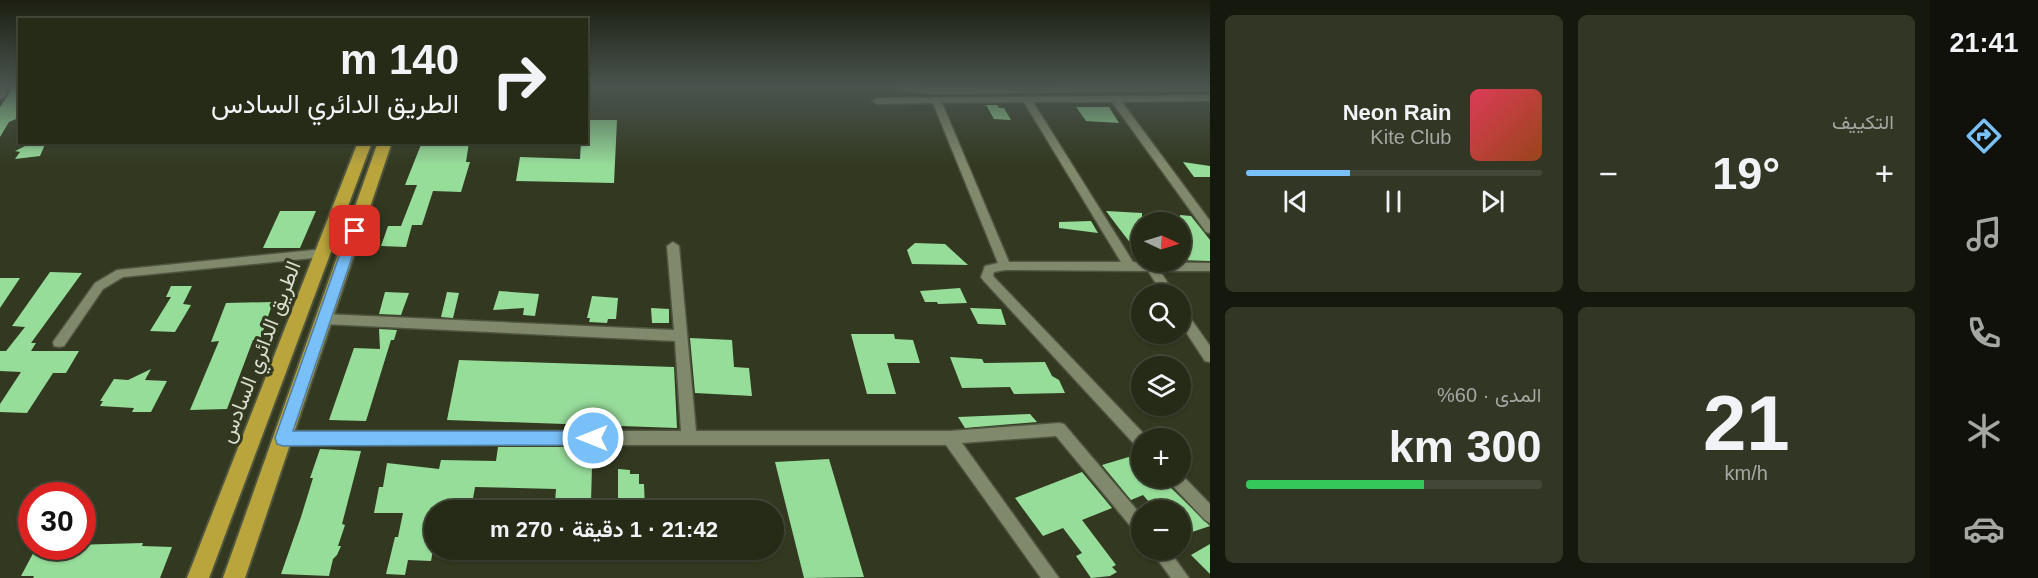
<!DOCTYPE html>
<html lang="ar">
<meta charset="utf-8">
<style>
body{margin:0;font-family:Arial,Vazirmatn,sans-serif;background:#323725;color:#f1f3f6;direction:rtl;height:100vh;display:flex;flex-direction:column;font-size:22px;white-space:nowrap}
*{box-sizing:border-box;margin:0}
p{font-size:20px;color:#a4a7a2}
.icon{flex:none;width:33px;height:33px;fill:none;stroke:currentColor;stroke-width:2;stroke-linecap:round;stroke-linejoin:round}
.map{position:relative;flex:1;overflow:hidden;direction:ltr}
.drawer{display:flex;flex-direction:column;gap:15px;padding:15px;background:#15180d;width:720px}
.drawer>*{flex:none}
.top-card{position:absolute;left:18px;top:18px;width:570px;height:126px;border-radius:0px;box-shadow:0 2px 4px #0004,0 0 0 2px #424737;direction:rtl;background:#262b18;color:#f1f3f6;overflow:hidden}
.needle{width:39px;rotate:94deg}
.fabs{position:absolute;left:1131px;top:212px;display:grid;gap:12px}
.fabs a{display:grid;place-items:center;width:60px;height:60px;border-radius:50%;background:#262b18;box-shadow:0 2px 4px #0004,0 0 0 2px #424737;font-size:30px}
.speed{position:absolute;left:18px;top:482px;display:flex;gap:12px;font-size:30px;font-weight:700;text-align:center}
.speed>*{display:grid;place-content:center;width:78px;height:78px;border-radius:50%;background:#262b18;box-shadow:0 2px 4px #0004,0 0 0 2px #424737;line-height:1}
.speed .limit{border:9px solid #d22;background:#fff;color:#111}
.pin{position:absolute;display:grid;place-items:center;width:51px;height:51px;color:#fff;margin:-26px;border-radius:12px;box-shadow:0 3px 9px #0006}
.me{position:absolute;width:66px;margin:-33px;rotate:270deg;stroke-linejoin:round;filter:drop-shadow(0 0 4px #0008)}
.turn{display:flex;align-items:center;gap:21px;height:126px;padding:0 30px;font-size:27px}
.turn .icon{width:78px;height:78px;stroke-width:2.5}
.turn b{display:block;font-size:42px;line-height:51px}
.big{font-size:45px;font-weight:600;line-height:1.1}
.drawer .widget{flex:1;display:flex;flex-direction:column;justify-content:center;gap:9px;min-width:0;padding:0 21px;border-radius:9px;background:#323725}
.drawer .dial{align-items:center;gap:0}
.dial b{font-size:78px;line-height:1}
.song{display:flex;align-items:center;gap:18px}
.cover{width:72px;height:72px;border-radius:9px;background:linear-gradient(135deg,hsl(350 70% 55%),hsl(20 70% 35%))}
.played{height:6px;border-radius:3px;background:linear-gradient(90deg,#79bff8 35%,#424737 35%)}
.keys{display:flex;justify-content:space-around;direction:ltr}
.heat{display:flex;justify-content:space-between;align-items:center;font-size:33px;direction:ltr}
.charge{height:9px;border-radius:4px;background:linear-gradient(90deg,#34c759 60%,#424737 0)}
.drawer .tiles{flex:1;display:grid;gap:15px;grid-template-columns:repeat(2,1fr)}
.trip{position:absolute;left:424px;top:500px;width:360px;height:60px;border-radius:30px;background:#262b18;box-shadow:0 2px 4px #0004,0 0 0 2px #424737;font-weight:600;line-height:60px;text-align:center;direction:rtl}
main{display:flex;flex:1;min-height:0}
.tabs{display:flex;flex-direction:column;width:108px;justify-content:space-around;align-items:center;background:#0f110a;color:#a4a7a2}
.tabs .icon{width:42px;height:42px}
.tabs .current{color:#79bff8}
.tabs b{font-size:27px;color:#f1f3f6}
.map>svg:first-child{display:block}
.building{fill:#97dd9a}
.lines{fill:none;stroke-linecap:round;stroke-linejoin:round}
.minor-casing{stroke:#4f553f;stroke-width:3}
.trunk-casing{stroke:#4f553f;stroke-width:4}
.minor{fill:#81896d;fill-rule:evenodd}
.trunk{fill:#baa53c;fill-rule:evenodd}
.route{fill:#79bff8;stroke:#4f7ca1;stroke-width:1.5}
.labels{text-anchor:middle;stroke-width:6;stroke-linejoin:round;paint-order:stroke}
.street-label{font-size:21px;fill:#d7dccd;stroke:#323920}
</style>
<main>
<nav class="tabs">
<b>21:41</b>
<svg class="icon current" aria-label="directions" viewBox="0 0 24 24"><path d="M12 3l9 9-9 9-9-9zM9 14v-3h6M13 9l2 2-2 2"/></svg>
<svg class="icon" aria-label="music" viewBox="0 0 24 24"><path d="M9 18V5l10-2v13"/><circle cx="6" cy="18" r="3"/><circle cx="16" cy="16" r="3"/></svg>
<svg class="icon" aria-label="phone" viewBox="0 0 24 24"><path d="M5 4h4l2 5-3 2q2 4 5 5l2-3 5 2v4C11 20 4 13 5 4z"/></svg>
<svg class="icon" aria-label="climate" viewBox="0 0 24 24"><path d="M12 3v18M4 7l16 10M4 17L20 7"/></svg>
<svg class="icon" aria-label="car" viewBox="0 0 24 24"><path d="M5 17H2v-5l4-1 3-4h7l3 4 3 1v5h-3M9 17h6M6 11h13"/><circle cx="7" cy="17" r="2"/><circle cx="17" cy="17" r="2"/></svg>
</nav>
<section class="drawer">
<div class="tiles">
<div class="widget"><p>التكييف</p>
<div class="heat"><a>−</a><b class="big">19°</b><a>+</a></div>
</div>
<div class="widget">
<div class="song"><i class="cover"></i><div><b>Neon Rain</b><p>Kite Club</p></div></div>
<div class="played"></div>
<div class="keys"><svg class="icon" aria-label="previous" viewBox="0 0 24 24"><path d="M18 5L8 12l10 7zM5 5v14"/></svg><svg class="icon" aria-label="pause" viewBox="0 0 24 24"><path d="M8 5v14M16 5v14"/></svg><svg class="icon" aria-label="next" viewBox="0 0 24 24"><path d="M6 5l10 7-10 7zM19 5v14"/></svg></div>
</div>
<div class="widget dial"><b>21</b><p>km/h</p></div>
<div class="widget"><p>المدى · 60%</p><b class="big">300 km</b><div class="charge"></div></div>
</div>
</section>
<div class="map">
<svg width="1210" height="578" viewBox="0 0 1210 578">
<rect width="100%" height="100%" fill="#323920"/>
<g class="building">
<path d="M14,86H19V113L16,119L9,122L0,137V107Z"/>
<path d="M986,105H997L999,108H1004L1011,120L994,119Z"/>
<path d="M1076,107H1109L1119,123L1086,121Z"/>
<path d="M586,120H617L614,183L516,181L520,157L580,159L581,142H586Z"/>
<path d="M25,142H46L40,156L15,159L20,152L15,151L25,146Z"/>
<path d="M422,142H469L466,162H470L461,192L433,191L422,225H412L406,247L381,246L388,226H401L417,185H405Z"/>
<path d="M1183,162L1210,166V177H1194Z"/>
<path d="M280,211H316L300,248H263Z"/>
<path d="M1106,211L1142,213V258L1118,227Z"/>
<path d="M1180,215L1191,216L1210,240V261L1180,260Z"/>
<path d="M1091,221L1098,233L1059,228V222Z"/>
<path d="M915,243L945,244L968,265L912,264L907,250Z"/>
<path d="M50,272L82,273L31,343H36L31,351H79L66,373H53L27,413L0,412V404L21,372L0,371V351H6L25,327L12,326Z"/>
<path d="M0,278H20L0,308Z"/>
<path d="M171,286H192L183,304L191,305L175,332L150,331L171,297H166Z"/>
<path d="M960,288L967,303L938,304L937,302H925L920,291Z"/>
<path d="M499,291L539,294L535,316L523,315L524,308L493,310Z"/>
<path d="M385,292L409,293L401,315L379,314Z"/>
<path d="M447,292L459,293L453,318L441,317Z"/>
<path d="M592,296L618,298L616,319H608L607,323L589,322L590,318H587Z"/>
<path d="M273,302L260,340H253L227,409L190,410L219,341L211,342L226,303Z"/>
<path d="M651,308L669,309V323H652Z"/>
<path d="M970,308L1001,309L1006,325L978,324Z"/>
<path d="M379,329L397,330L394,340H391L366,421L329,420L354,348L380,349Z"/>
<path d="M851,334H894L895,339L913,340L920,363H887L896,394H867Z"/>
<path d="M690,338L732,340L734,367L749,368L752,396L695,393Z"/>
<path d="M950,357L982,359L984,363L1045,362L1052,376L1059,380L1065,393L1014,394L1010,387L962,388Z"/>
<path d="M459,360L674,367L677,428L447,420Z"/>
<path d="M151,369L145,380L167,381L151,412H132L134,408L100,406L103,401H100L114,379L128,380Z"/>
<path d="M1030,414L1037,422L965,428L958,417Z"/>
<path d="M498,447H604V466H592L591,503H555L556,489L475,487L471,510H435V539L431,561L408,560L405,575L386,574L395,537H398L403,513H374L379,487H383L387,463L439,469L441,460L496,461Z"/>
<path d="M320,449L361,451L342,524L345,525L338,546H341L337,555L333,559L329,576L281,574L301,517L313,478H310Z"/>
<path d="M1142,453V477H1165L1167,484L1210,526L1180,536V510H1156L1143,495L1131,500L1102,465Z"/>
<path d="M829,459L864,577L804,578L775,462Z"/>
<path d="M618,469L630,470V474H639V484H644L645,510H618Z"/>
<path d="M1082,472L1112,508L1082,520L1116,565L1112,567L1117,572L1110,576L1091,578L1076,556L1082,553L1063,528L1043,536L1015,498Z"/>
<path d="M143,543L142,546L172,547L160,578H33L34,576H21L37,546Z"/>
<path d="M1210,544V574L1191,555Z"/>
</g>
<g class="lines">
<defs>
<g id="minor">
<path d="M2,86H11L3,98L0,99Z"/>
<path d="M889,86H911L931,88L1210,86V91L931,94L894,89Z"/>
<path d="M1210,95V101L1122,102L1210,221V233L1206,232L1112,102H1033L1133,262L1210,263V271H1160L1175,294H1163L1148,271L1005,270L994,272L993,276L1147,437L1142,438V448L1137,447L983,280L981,277L985,266L998,263L933,103L877,104L872,101L877,98ZM1024,102L1121,262H1009L942,103Z"/>
<path d="M673,242L679,246L696,431H950L1059,423L1064,424L1142,516V537L1137,534L1056,436L962,443L1059,578H1041L946,445H283L278,443L276,438L278,433L283,431H681L675,341L324,324L320,323L318,319L320,315L324,314L674,330L667,246Z"/>
<path d="M323,249L329,253L323,257L123,277L103,289L64,346L59,347L54,346L53,342L95,283L117,270Z"/>
<path d="M1180,307L1184,309L1210,346V362L1205,361L1180,323Z"/>
<path d="M1180,473L1210,504V523L1205,520L1169,482L1167,477H1180Z"/>
<path d="M1150,549H1168L1189,578H1171Z"/>
</g>
<g id="trunk">
<path d="M358,142H372L209,578H187Z"/>
<path d="M378,142H392L245,578H223Z"/>
</g>
</defs>
<use href="#minor" class="minor-casing"/>
<use href="#trunk" class="trunk-casing"/>
<use href="#minor" class="minor"/>
<use href="#trunk" class="trunk"/>
</g>
<linearGradient id="sky" x2="0" y2="1"><stop stop-color="#1c1f12"/><stop offset="0.52" stop-color="#49544e"/><stop offset="1" stop-color="#49544e" stop-opacity="0"/></linearGradient>
<rect width="1210" height="166" fill="url(#sky)"/>
<path class="route" d="M355,226L361,231L293,431H593L599,433L601,438L599,443L593,445L283,446L277,444L275,438L348,231Z"/>
<g class="labels">
<g class="street-label">
<text transform="translate(260 352) rotate(-69)" y="7">الطريق الدائري السادس</text>
</g>
</g>
</svg>
<div class="fabs">
<a><svg class="needle" viewBox="-14 -14 28 28"><path d="M0-13l5 13h-10z" fill="#e53935"/><path d="M0 13l5-13h-10z" fill="#a4a7a2"/></svg></a>
<a><svg class="icon" aria-label="search" viewBox="0 0 24 24"><circle cx="10" cy="10" r="6"/><path d="M15 15l6 6"/></svg></a>
<a><svg class="icon" aria-label="layers" viewBox="0 0 24 24"><path d="M12 4l9 5-9 5-9-5zM3 14l9 5 9-5"/></svg></a>
<a>+</a>
<a>−</a>
</div>
<div class="speed"><div class="limit">30</div></div>
<div class="pin" style="left:355px;top:231px;background:#d93025"><svg class="icon" aria-label="arrive" viewBox="0 0 24 24"><path d="M6 21V4h12l-3 4 3 4H6"/></svg></div>
<svg class="me" style="left:593px;top:438px" viewBox="-20 -20 40 40"><circle r="17" fill="#79bff8" stroke="#fff" stroke-width="3"/><path d="M0-11L8 9 0 5-8 9z" fill="#fff"/></svg>
<div class="trip">21:42 · 1 دقيقة · 270 m</div>
<div class="top-card">
<div class="turn"><svg class="icon" aria-label="right" viewBox="0 0 24 24"><path d="M7 20v-9h11M14 6l5 5-5 5"/></svg><div><b>140 m</b>الطريق الدائري السادس</div></div>
</div>
</div>
</main>
